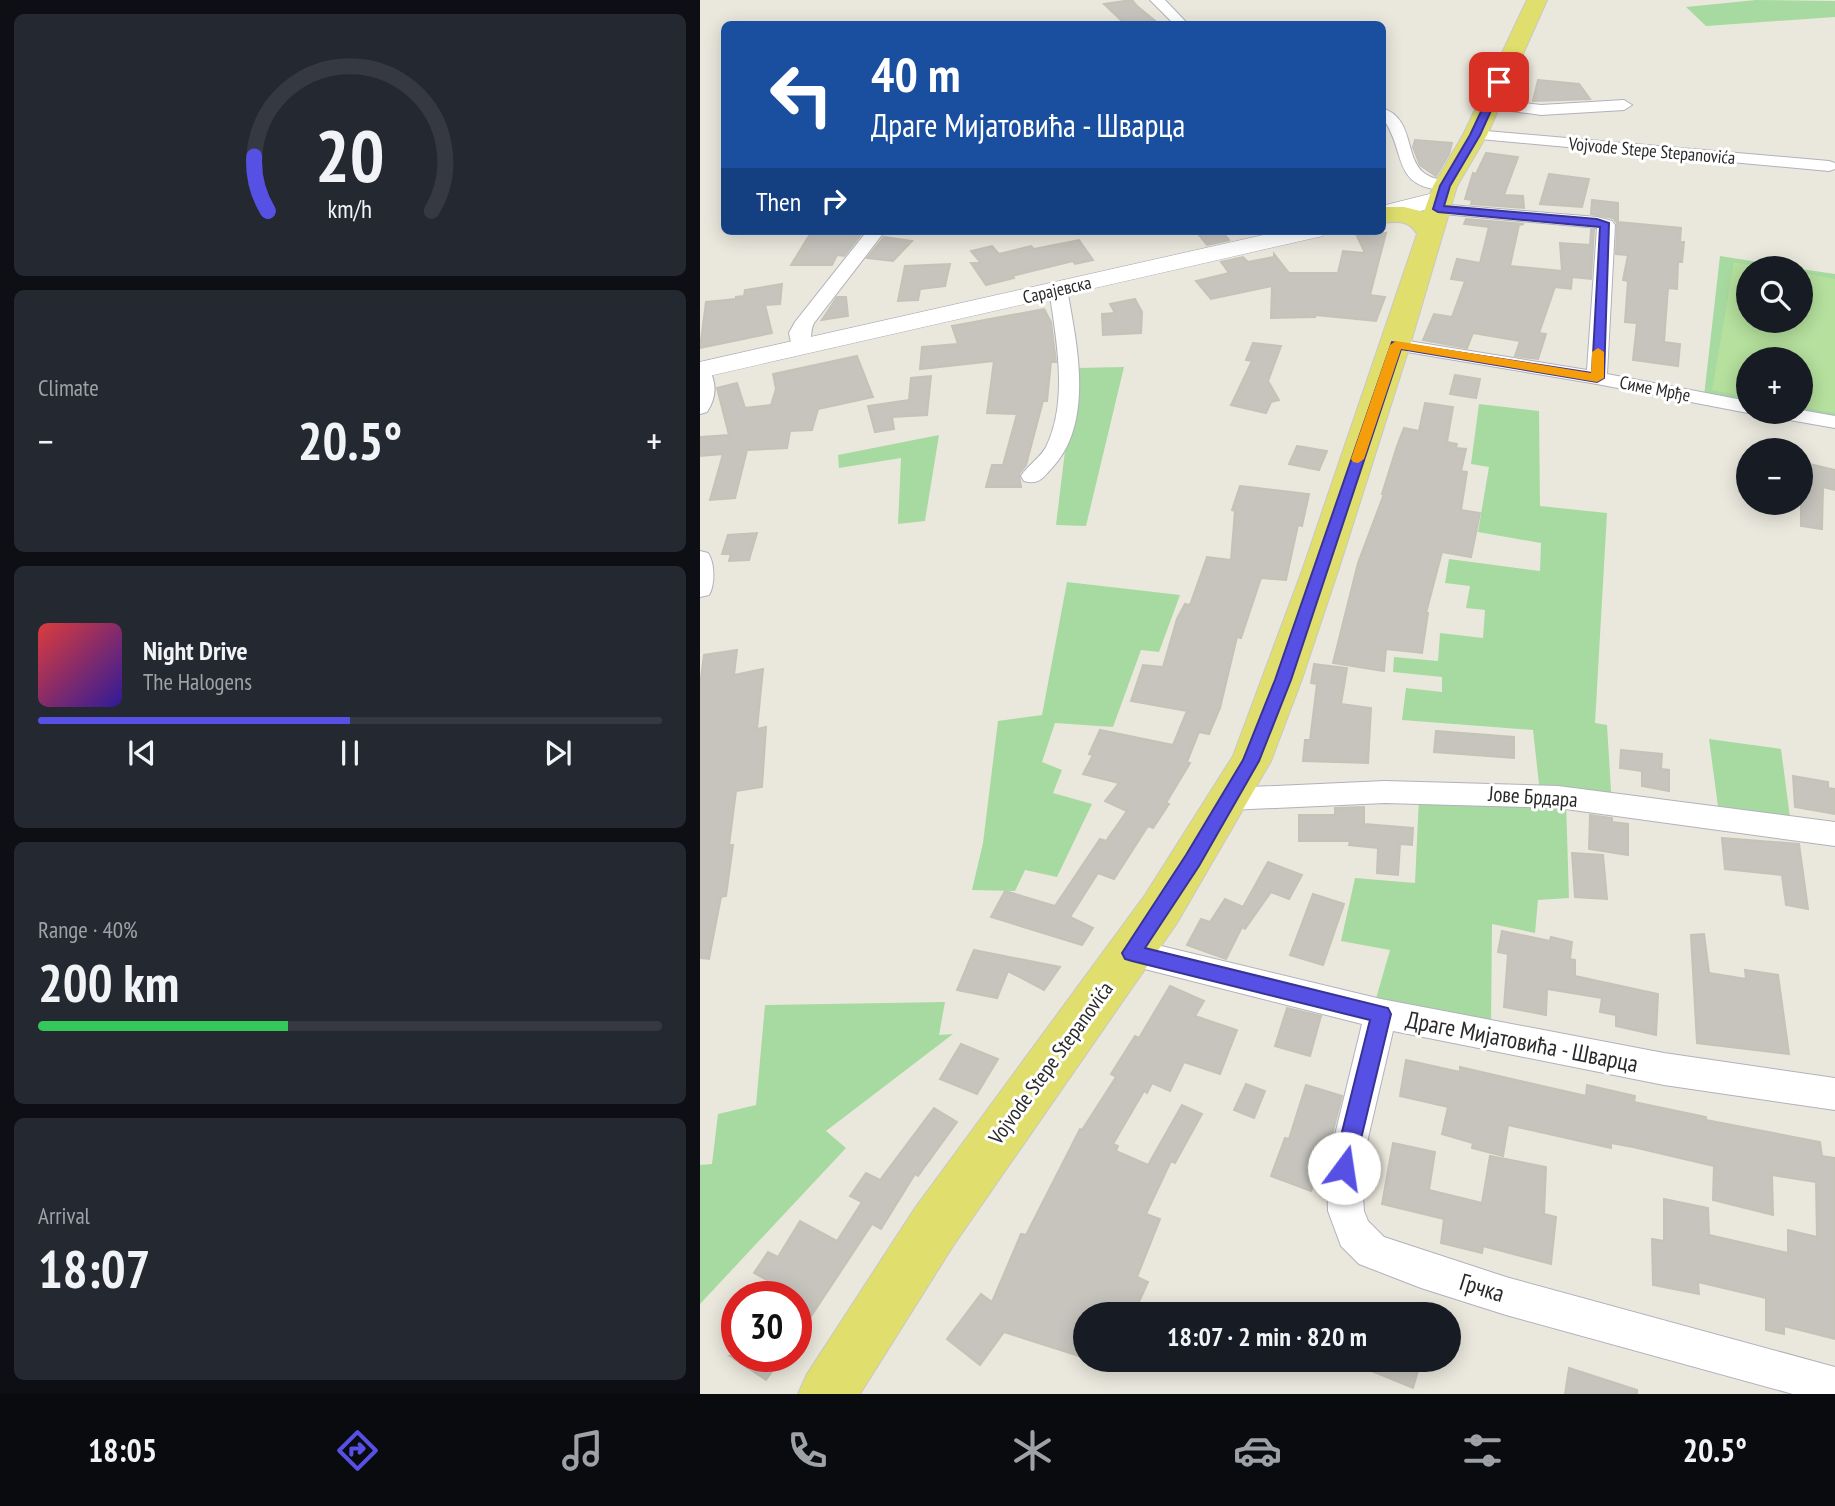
<!DOCTYPE html>
<meta charset="utf-8">
<style>
body{margin:0;font-family:"PT Sans Narrow",sans-serif;background:#242831;color:#f1f3f6;height:100vh;display:flex;flex-direction:column;font-size:26px;white-space:nowrap}
*{box-sizing:border-box;margin:0}
p{font-size:23px;color:#9ea1a6}
.icon{flex:none;width:38px;height:38px;fill:none;stroke:currentColor;stroke-width:2;stroke-linecap:round;stroke-linejoin:round}
.map{position:relative;flex:1;overflow:hidden}
.side{display:flex;flex-direction:column;gap:14px;padding:14px;background:#0d0f14;width:700px}
.side>*{flex:none}
.hud{position:absolute;left:21px;top:21px;width:665px;height:214px;border-radius:10px;box-shadow:0 4px 18px #0003;background:#1a4fa0;color:#fff;overflow:hidden}
.tools{position:absolute;left:1036px;top:256px;display:grid;gap:14px}
.tools a{display:grid;place-items:center;width:77px;height:77px;border-radius:50%;background:#171b24;box-shadow:0 4px 18px #0003;font-size:35px}
.speed{position:absolute;left:21px;top:1281px;display:flex;gap:14px;font-size:35px;font-weight:700;text-align:center}
.speed>*{display:grid;place-content:center;width:91px;height:91px;border-radius:50%;background:#171b24;box-shadow:0 4px 18px #0003;line-height:1}
.speed .limit{border:10px solid #d22;background:#fff;color:#111}
.pin{position:absolute;display:grid;place-items:center;width:60px;height:60px;color:#fff;margin:-30px;border-radius:14px;box-shadow:0 4px 10px #0006}
.me{position:absolute;width:77px;margin:-38px;rotate:14deg;stroke-linejoin:round;filter:drop-shadow(0 0 5px #0008)}
.turn{display:flex;align-items:center;gap:24px;height:147px;padding:0 35px;font-size:32px}
.turn .icon{width:91px;height:91px;stroke-width:2.5}
.turn b{display:block;font-size:49px;line-height:60px}
.then{display:flex;align-items:center;height:66px;padding:0 35px;background:#0003;gap:14px;font-size:26px}
.big{font-size:52px;font-weight:700;line-height:1.1}
.side .widget{flex:1;display:flex;flex-direction:column;justify-content:center;gap:10px;min-width:0;padding:0 24px;border-radius:10px;background:#242831}
.side .dial{align-items:center;gap:0}
.dial svg{height:182px;overflow:visible;fill:none;stroke:#363941;stroke-width:7;stroke-linecap:round;text-anchor:middle}
.dial text{fill:#f1f3f6;stroke:none}
.song{display:flex;align-items:center;gap:21px}
.cover{width:84px;height:84px;border-radius:10px;background:linear-gradient(135deg,hsl(0 70% 55%),hsl(250 70% 35%))}
.played{height:7px;border-radius:4px;background:linear-gradient(90deg,#5650e4 50%,#363941 50%)}
.keys{display:flex;justify-content:space-around;direction:ltr}
.heat{display:flex;justify-content:space-between;align-items:center;font-size:38px;direction:ltr}
.charge{height:10px;border-radius:5px;background:linear-gradient(90deg,#34c759 40%,#363941 0)}
.trip{position:absolute;left:373px;top:1302px;width:388px;height:70px;border-radius:35px;background:#171b24;box-shadow:0 4px 18px #0003;font-weight:700;line-height:70px;text-align:center}
.tab-bar{display:flex;height:112px;justify-content:space-around;align-items:center;background:#090b0e;color:#9ea1a6}
.tab-bar .icon{width:49px;height:49px}
.tab-bar .on{color:#5650e4}
.tab-bar b{font-size:32px;color:#f1f3f6}
main{display:flex;flex:1;min-height:0}
.map>svg:first-child{display:block}
.green{fill:#a7daa0}
.pitch{fill:#b5e09d}
.building{fill:#c6c4bd;stroke:#c5c3b7;stroke-width:2}
.lines{fill:none;stroke-linecap:round;stroke-linejoin:round}
.street-casing{stroke:#b1b1bc;stroke-width:2}
.secondary-casing{stroke:#b1b1bc;stroke-width:1}
.primary-casing{stroke:#c8c8c8;stroke-width:2}
.street{fill:#fff;fill-rule:evenodd}
.secondary{fill:#fff;fill-rule:evenodd}
.primary{fill:#e0df6d;fill-rule:evenodd}
.route{fill:#5650e4;stroke:#383494;stroke-width:2}
.slow{fill:#f59e0b}
.labels{text-anchor:middle;stroke-width:6;stroke-linejoin:round;paint-order:stroke}
.far-street-label{font-size:18px;fill:#2a2a2a;stroke:#fff}
.street-label{font-size:21px;fill:#2a2a2a;stroke:#fff}
.near-street-label{font-size:24px;fill:#2a2a2a;stroke:#fff}
</style>
<main>
<section class="side">
<div class="widget dial"><svg viewBox="0 0 100 80">
<path d="M14 69A42 42 0 1 1 86 69"/>
<path d="M14 69A42 42 0 0 1 8 45" stroke="#5650e4"/>
<text x="50" y="56" font-size="32" font-weight="700">20</text>
<text x="50" y="72" font-size="11">km/h</text>
</svg></div>
<div class="widget"><p>Climate</p>
<div class="heat"><a>−</a><b class="big">20.5°</b><a>+</a></div>
</div>
<div class="widget">
<div class="song"><i class="cover"></i><div><b>Night Drive</b><p>The Halogens</p></div></div>
<div class="played"></div>
<div class="keys"><svg class="icon" aria-label="previous" viewBox="0 0 24 24"><path d="M18 5L8 12l10 7zM5 5v14"/></svg><svg class="icon" aria-label="pause" viewBox="0 0 24 24"><path d="M8 5v14M16 5v14"/></svg><svg class="icon" aria-label="next" viewBox="0 0 24 24"><path d="M6 5l10 7-10 7zM19 5v14"/></svg></div>
</div>
<div class="widget"><p>Range · 40%</p><b class="big">200 km</b><div class="charge"></div></div>
<div class="widget"><p>Arrival</p><b class="big">18:07</b></div>
</section>
<div class="map">
<svg width="1135" height="1394" viewBox="0 0 1135 1394">
<rect width="100%" height="100%" fill="#eae8dd"/>
<g class="green">
<path d="M1056,0L1135,1V17L1006,26L986,7Z"/>
<path d="M1020,256L1095,268H1048V320H1101V269L1135,274V421L1101,411V359H1048V404L1004,396Z"/>
<path d="M424,367L386,526L356,525L375,368Z"/>
<path d="M779,404L839,411L840,506L907,513L895,723L907,725L912,807L866,802L869,898L838,900L835,933L792,924L791,1027L675,1002L690,950L641,941L655,878L715,883L719,797L840,793L833,730L702,720L706,688L742,692V677L693,672L694,657L738,661L740,633L783,638L785,610L766,608L770,586L745,583L749,559L840,571L841,543L778,532L789,467L771,464Z"/>
<path d="M239,435L225,521L198,524L201,458L139,468L138,455Z"/>
<path d="M367,582L480,595L459,652L441,650L413,727L355,723L342,762L362,770L353,793L392,804L357,877L325,870L315,891L272,890L283,843L298,721L342,715Z"/>
<path d="M1009,739L1081,749L1091,825L1019,814Z"/>
<path d="M245,1002L239,1035L253,1034L126,1131L146,1148L0,1304V1165L12,1164L18,1114L56,1105L65,1005Z"/>
</g>
<path class="pitch" d="M1034,262L1067,268H1048V320H1101V273L1135,279V413L1101,407V359H1048V397L1012,390Z"/>
<g class="building">
<path d="M432,0L437,6L459,24H425L404,4Z"/>
<path d="M838,80L879,84L890,99L833,101Z"/>
<path d="M715,140L752,143L749,154L736,176L720,165L713,147Z"/>
<path d="M786,153L818,157L804,195L823,196L824,208L771,204L772,200L765,199L773,173L776,174Z"/>
<path d="M849,174L889,179L882,207L840,204Z"/>
<path d="M892,200L918,203V222L981,228L980,242H984L982,262H978L977,289L968,288L964,342L980,344L978,366L933,360L937,323L925,322L928,281L923,280L928,255L916,254L917,223L913,218L891,214Z"/>
<path d="M766,219L824,224L819,225L810,266L862,271L860,243L890,245L891,230H894L891,279L872,277L871,289L855,287L839,333L846,334L838,359L815,356L820,341L773,333L767,348L723,340L734,314L752,317L765,281L751,279L757,259L780,263L789,227L764,224Z"/>
<path d="M112,231H150L162,233L144,256L137,255L132,265H91Z"/>
<path d="M496,231H522L529,240L507,245Z"/>
<path d="M686,233L670,295L685,297L676,321L615,315V317L571,318L572,286L511,299L496,281L529,273L521,262L543,257L548,262L574,257V254L589,273H638L643,251L665,253L657,236Z"/>
<path d="M184,237L212,241L193,261L167,258Z"/>
<path d="M379,240L393,260L375,264L373,261L312,276L314,278L286,285L271,263H281L271,251L292,246L299,254L331,246L334,249Z"/>
<path d="M250,264L245,286L220,289L218,300L198,301L205,266Z"/>
<path d="M82,284L80,304L65,305L72,333L0,348L6,302L36,299V297L44,296L45,290Z"/>
<path d="M137,297H146L148,316L122,320Z"/>
<path d="M435,299L442,312L441,333L403,335L402,314L415,313L410,304Z"/>
<path d="M344,309L351,322L356,362H351L347,401H343L326,465L319,474L321,487H286L292,465H303L317,414L287,413L294,361L220,369L222,347L258,344L252,326Z"/>
<path d="M553,343L581,346L568,381L579,400L571,402L566,413L531,405L552,361L546,360Z"/>
<path d="M157,356L173,397L118,409L112,430L90,431L87,448L47,450L35,498L10,500L23,454L0,456V437L29,435L17,388L37,383L45,408L71,405L76,389L73,374Z"/>
<path d="M755,375L780,379L776,398L750,394Z"/>
<path d="M231,376L227,415L192,417L194,429L175,432L168,406L209,400L211,378Z"/>
<path d="M725,403L753,407L747,442L757,444L756,448L766,449L761,471L767,472L761,510L780,513L771,557L742,552L726,613H728L722,653L686,649L684,671L633,663L658,563L684,494H682L697,446L704,428L719,431Z"/>
<path d="M597,446L627,451L619,470L589,464Z"/>
<path d="M1101,462L1135,470V490L1123,487L1122,529L1101,526Z"/>
<path d="M540,486L609,494L602,526L598,525L586,580L561,578L541,638L537,637L520,708L509,734L499,732L487,762L490,763L466,803L469,804L453,828L448,826L414,879L398,873L370,917L393,928L382,945L291,917L305,891L355,906L400,839L406,841L427,811L405,801L419,783L383,774L393,755L389,754L400,730L473,745L487,711L431,701L443,665L463,667L477,619L485,604L490,605L507,557L531,560L535,511L532,510Z"/>
<path d="M57,533L49,560L29,561L31,554H22L28,535Z"/>
<path d="M37,650L34,675L63,669L57,729L66,727L62,787L36,791L29,845H33L26,896L21,897L9,959L0,958V686L4,655Z"/>
<path d="M614,664L647,668L641,704L671,708L668,763L603,761L605,740H610L617,684L611,683Z"/>
<path d="M736,731L814,737V758L734,752Z"/>
<path d="M921,750L962,754L961,769L969,770V791L942,786V771L920,768Z"/>
<path d="M1093,776L1128,782V788L1135,789V814L1095,807Z"/>
<path d="M664,807V824L713,828L712,845L700,844L698,875L677,873L678,848L649,845L650,841H599V815H635V808Z"/>
<path d="M890,815L912,818V822L928,824V855L889,849Z"/>
<path d="M1022,838L1099,844L1108,909L1086,905L1082,875L1025,869Z"/>
<path d="M872,853L903,855L907,899L875,897Z"/>
<path d="M568,862L602,875L589,899L571,892L545,929L542,927L526,959L487,945L501,919L510,922L525,899L543,907Z"/>
<path d="M613,894L644,904L623,965L590,955Z"/>
<path d="M802,931L850,941L851,937L872,942L870,959L875,960V976L958,994L956,1035L916,1026V1015L900,1012L902,998L847,989L846,1015L804,1007L808,954L798,952Z"/>
<path d="M1004,934L1009,973L1046,979L1045,970L1078,975L1089,1054L997,1043L991,935Z"/>
<path d="M274,950L314,958L360,967L344,990L308,971L297,998L257,990Z"/>
<path d="M470,986L504,1001L495,1016L537,1030L520,1074L484,1062L470,1091L452,1083L447,1093L444,1091L413,1144L418,1146L416,1151L448,1165L482,1105L502,1114L475,1163L471,1161L446,1214L460,1219L437,1277L448,1282L434,1313L423,1308L420,1314H385V1358L304,1332L280,1365L247,1339L281,1294L292,1302L321,1234L326,1235L380,1129L382,1130L416,1077L411,1074L435,1036L439,1038Z"/>
<path d="M587,1008L621,1016L610,1056L575,1046Z"/>
<path d="M261,1044L298,1059L277,1094L240,1079Z"/>
<path d="M706,1060L760,1072V1067L886,1096L887,1085L935,1096L934,1102L1006,1117V1120L1120,1142L1122,1156L1135,1158V1339L1084,1326V1334L1066,1330V1298L998,1282L999,1294L953,1285L952,1239L964,1241V1199L1008,1208L1009,1235L1088,1253V1230L1117,1237L1116,1182L1072,1175L1073,1215L1013,1200L1014,1166L933,1147L911,1143V1148L808,1125L803,1156L772,1148L773,1143L742,1134L748,1107L700,1096Z"/>
<path d="M546,1084L565,1091L554,1118L534,1110Z"/>
<path d="M606,1085L642,1096L632,1135L611,1191L571,1176L585,1138L589,1139Z"/>
<path d="M234,1108L257,1122L218,1176L215,1174L181,1229L172,1224L96,1339V1297H81L86,1290L54,1273L68,1252L78,1257L100,1221L137,1241L162,1202L150,1196L166,1173L180,1180Z"/>
<path d="M693,1143L735,1152L729,1190L782,1203L790,1156L846,1167L844,1214L856,1217L851,1264L783,1246L782,1253L741,1243L744,1219L682,1204Z"/>
<path d="M30,1356H83L66,1380Z"/>
<path d="M645,1360H721L713,1388Z"/>
<path d="M869,1368L937,1390V1394H865Z"/>
</g>
<g class="lines">
<defs>
<g id="street">
<path d="M450,0H465L488,24H474Z"/>
<path d="M789,99L841,105L924,100L932,105L924,110L841,115L784,107L781,104L784,101Z"/>
<path d="M682,108C715,118 704,158 724,173C732,179 742,180 751,182L753,186L751,190C743,191 737,189 729,188C699,181 702,156 691,133C687,122 682,121 682,108Z"/>
<path d="M775,130L1129,161L1135,163V169L1129,171L769,138L767,135L769,132Z"/>
<path d="M738,204L897,217L912,221L915,225L907,374L1048,401V411H1056L1048,413L897,384L689,349L686,345L689,341L696,339L887,370L897,228L732,213L729,209L732,205Z"/>
<path d="M167,231H185L114,323C109,333 113,344 107,352H93L89,333L95,322Z"/>
<path d="M358,283L367,289C377,345 395,424 351,469C342,479 338,485 324,481L321,476C328,465 340,458 346,447C369,401 356,338 349,289Z"/>
<path d="M0,364L7,366C17,381 17,397 7,412L0,414Z"/>
<path d="M1101,410L1135,416V428L1073,417L1066,415L1063,411Z"/>
<path d="M0,551L8,553C15,563 15,585 9,595L0,597Z"/>
<path d="M685,781L858,786L1135,822V846L858,808L685,803L529,810L519,807L515,799L519,791L529,788Z"/>
<path d="M432,939L681,999L964,1053L1135,1078V1110L964,1085L693,1031L661,1168L664,1211L668,1221L684,1237L806,1277L1135,1367V1394H1093L806,1315L721,1288L659,1264L641,1246L628,1211L627,1168L662,1024L421,963L417,953L421,943Z"/>
</g>
<g id="secondary">
<path d="M742,191L750,193L754,198L750,203L682,221V206Z"/>
<path d="M581,231H626L623,236L614,238L0,378V362Z"/>
</g>
<path id="primary" d="M827,0H847L787,135L757,186L710,345L639,568L602,679L571,761L477,923L253,1246L160,1394H98L107,1374L215,1208L445,895L533,756L603,568L717,234C709,220 697,221 682,223V207H704L724,212L733,186L763,135Z"/>
</defs>
<use href="#street" class="street-casing"/>
<use href="#secondary" class="secondary-casing"/>
<use href="#primary" class="primary-casing"/>
<use href="#street" class="street"/>
<use href="#secondary" class="secondary"/>
<use href="#primary" class="primary"/>
</g>
<path class="route" d="M799,79L804,82L780,135L750,186L744,206L897,219L909,223L904,378L897,382L701,349L591,680L559,761L499,866L445,948L688,1008L691,1014L654,1168L651,1176L644,1179L636,1176L633,1168L670,1020L432,961L425,959L422,953L486,855L543,760L575,680L692,342L892,373L900,227L738,212L733,209L740,186L770,135L795,82Z"/>
<path class="slow" d="M696,341L891,373L892,352L898,348L904,352V378L897,382L701,349L664,459L658,463L653,462L651,459L690,345Z"/>
<g class="labels">
<g class="far-street-label">
<text transform="translate(952 151) rotate(5)" y="6">Vojvode Stepe Stepanovića</text>
<text transform="translate(357 290) rotate(-13)" y="6">Сарајевска</text>
<text transform="translate(955 389) rotate(11)" y="6">Симе Мрђе</text>
</g>
<g class="street-label">
<text transform="translate(833 797) rotate(4)" y="7">Јове Брдара</text>
<text transform="translate(351 1063) rotate(-54)" y="7">Vojvode Stepe Stepanovića</text>
</g>
<g class="near-street-label">
<text transform="translate(822 1042) rotate(11)" y="8">Драге Мијатовића - Шварца</text>
<text transform="translate(782 1288) rotate(17)" y="8">Грчка</text>
</g>
</g>
</svg>
<div class="tools">
<a><svg class="icon" aria-label="search" viewBox="0 0 24 24"><circle cx="10" cy="10" r="6"/><path d="M15 15l6 6"/></svg></a>
<a>+</a>
<a>−</a>
</div>
<div class="speed"><div class="limit">30</div></div>
<div class="pin" style="left:799px;top:82px;background:#d93025"><svg class="icon" aria-label="arrive" viewBox="0 0 24 24"><path d="M6 21V4h12l-3 4 3 4H6"/></svg></div>
<svg class="me" style="left:644px;top:1168px" viewBox="-20 -20 40 40"><circle r="19" fill="#fff"/><path d="M0-13L10 11 0 6-10 11z" fill="#5650e4"/></svg>
<div class="trip">18:07 · 2 min · 820 m</div>
<div class="hud">
<div class="turn"><svg class="icon" aria-label="left" viewBox="0 0 24 24"><path d="M17 20v-9H6M10 6l-5 5 5 5"/></svg><div><b>40 m</b>Драге Мијатовића - Шварца</div></div>
<div class="then">Then<svg class="icon" aria-label="right" viewBox="0 0 24 24"><path d="M7 20v-9h11M14 6l5 5-5 5"/></svg></div>
</div>
</div>
</main>
<nav class="tab-bar">
<b>18:05</b>
<svg class="icon on" aria-label="directions" viewBox="0 0 24 24"><path d="M12 3l9 9-9 9-9-9zM9 14v-3h6M13 9l2 2-2 2"/></svg>
<svg class="icon" aria-label="music" viewBox="0 0 24 24"><path d="M9 18V5l10-2v13"/><circle cx="6" cy="18" r="3"/><circle cx="16" cy="16" r="3"/></svg>
<svg class="icon" aria-label="phone" viewBox="0 0 24 24"><path d="M5 4h4l2 5-3 2q2 4 5 5l2-3 5 2v4C11 20 4 13 5 4z"/></svg>
<svg class="icon" aria-label="climate" viewBox="0 0 24 24"><path d="M12 3v18M4 7l16 10M4 17L20 7"/></svg>
<svg class="icon" aria-label="car" viewBox="0 0 24 24"><path d="M5 17H2v-5l4-1 3-4h7l3 4 3 1v5h-3M9 17h6M6 11h13"/><circle cx="7" cy="17" r="2"/><circle cx="17" cy="17" r="2"/></svg>
<svg class="icon" aria-label="filters" viewBox="0 0 24 24"><path d="M4 7h16M4 17h16"/><circle cx="9" cy="7" r="2"/><circle cx="15" cy="17" r="2"/></svg>
<b>20.5°</b>
</nav>
